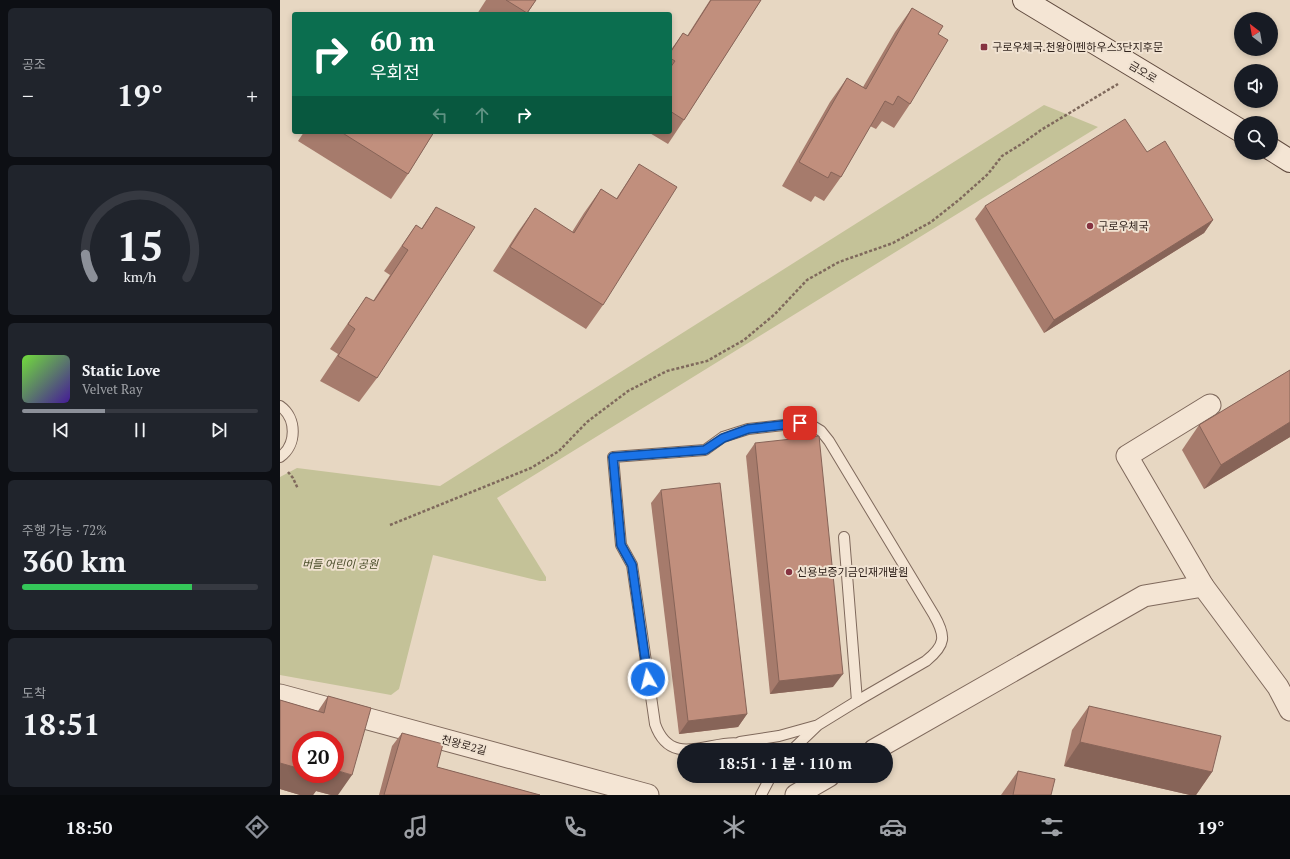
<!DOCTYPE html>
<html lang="ko">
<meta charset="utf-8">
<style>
body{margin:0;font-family:"PT Serif","Noto Sans KR",serif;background:#20242c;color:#f1f3f6;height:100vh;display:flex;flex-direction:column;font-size:15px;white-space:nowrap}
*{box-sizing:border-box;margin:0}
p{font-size:13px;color:#9ea1a6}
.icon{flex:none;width:22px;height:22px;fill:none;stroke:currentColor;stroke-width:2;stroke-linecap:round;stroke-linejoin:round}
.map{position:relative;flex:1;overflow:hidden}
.sheet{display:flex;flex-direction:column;gap:8px;padding:8px;background:#0d0f14;width:280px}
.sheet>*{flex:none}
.hud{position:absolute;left:12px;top:12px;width:380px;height:122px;border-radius:4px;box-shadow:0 2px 6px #0003;background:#0b6e4f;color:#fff;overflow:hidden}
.needle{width:26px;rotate:329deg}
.fabs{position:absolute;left:954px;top:12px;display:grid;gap:8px}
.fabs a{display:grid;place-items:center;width:44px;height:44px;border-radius:50%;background:#171b24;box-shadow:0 2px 6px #0003;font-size:20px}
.speed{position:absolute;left:12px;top:731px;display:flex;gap:8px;font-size:20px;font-weight:700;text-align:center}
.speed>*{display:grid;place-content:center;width:52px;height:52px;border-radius:50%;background:#171b24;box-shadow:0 2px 6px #0003;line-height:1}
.speed .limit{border:6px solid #d22;background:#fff;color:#111}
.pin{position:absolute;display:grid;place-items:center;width:34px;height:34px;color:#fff;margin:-17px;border-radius:8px;box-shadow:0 2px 6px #0006}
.me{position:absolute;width:44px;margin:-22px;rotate:352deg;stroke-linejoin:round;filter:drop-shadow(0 0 3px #0008)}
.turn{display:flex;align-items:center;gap:14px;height:84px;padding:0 12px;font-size:18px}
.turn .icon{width:52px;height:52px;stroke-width:2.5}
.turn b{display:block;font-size:28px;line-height:34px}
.lanes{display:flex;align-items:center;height:38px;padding:0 12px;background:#0003;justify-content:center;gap:20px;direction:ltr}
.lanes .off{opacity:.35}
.big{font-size:30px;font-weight:700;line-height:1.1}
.sheet .tile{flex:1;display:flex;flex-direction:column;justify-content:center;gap:6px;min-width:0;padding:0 14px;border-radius:6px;background:#20242c}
.sheet .dial{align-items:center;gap:0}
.dial svg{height:104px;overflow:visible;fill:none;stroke:#363941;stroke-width:7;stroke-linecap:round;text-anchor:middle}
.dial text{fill:#f1f3f6;stroke:none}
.song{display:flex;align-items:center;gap:12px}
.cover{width:48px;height:48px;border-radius:6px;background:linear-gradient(135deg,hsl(100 70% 55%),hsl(260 70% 35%))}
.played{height:4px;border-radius:2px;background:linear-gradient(90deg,#8c9099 35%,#363941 35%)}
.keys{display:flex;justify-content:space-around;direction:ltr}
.heat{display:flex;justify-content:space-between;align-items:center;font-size:22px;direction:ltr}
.charge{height:6px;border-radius:3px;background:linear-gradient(90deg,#34c759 72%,#363941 0)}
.trip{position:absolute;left:397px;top:743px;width:216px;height:40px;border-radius:20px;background:#171b24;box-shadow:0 2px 6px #0003;font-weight:700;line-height:40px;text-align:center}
.menu{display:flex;height:64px;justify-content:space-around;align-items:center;background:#090b0e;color:#9ea1a6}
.menu .icon{width:28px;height:28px}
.menu .current{color:#8c9099}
.menu b{font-size:18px;color:#f1f3f6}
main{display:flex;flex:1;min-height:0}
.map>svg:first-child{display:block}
.green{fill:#c4c298}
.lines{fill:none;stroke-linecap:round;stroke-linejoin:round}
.service-casing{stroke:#7f695c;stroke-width:12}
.minor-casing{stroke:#7f695c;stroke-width:23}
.secondary-casing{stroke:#614b3f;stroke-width:24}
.path{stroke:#7f695c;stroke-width:2.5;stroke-dasharray:3 2;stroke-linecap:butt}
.service{stroke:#f4e5d4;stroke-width:10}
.minor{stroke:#f4e5d4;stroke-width:21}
.secondary{stroke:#f4e5d4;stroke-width:22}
.wall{fill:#a67b6c}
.shaded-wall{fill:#876458}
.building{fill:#c18f7d;stroke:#876458}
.route-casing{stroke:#114b97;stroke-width:10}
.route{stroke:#1a73e8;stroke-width:7}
.poi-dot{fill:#863341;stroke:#f0e2d1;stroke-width:1.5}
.labels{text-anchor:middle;stroke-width:4;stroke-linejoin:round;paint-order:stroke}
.poi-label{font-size:11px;fill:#31241e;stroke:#f0e2d1;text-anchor:start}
.street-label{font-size:11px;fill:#31241e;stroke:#f0e2d1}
.park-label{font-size:11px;font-style:italic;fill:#474b27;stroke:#f0e2d1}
</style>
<main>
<section class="sheet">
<div class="tile"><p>공조</p>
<div class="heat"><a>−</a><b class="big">19°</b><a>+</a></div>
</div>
<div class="tile dial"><svg viewBox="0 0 100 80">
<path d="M14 69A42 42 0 1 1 86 69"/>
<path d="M14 69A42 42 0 0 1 8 51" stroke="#8c9099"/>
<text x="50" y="56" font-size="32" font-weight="700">15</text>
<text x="50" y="72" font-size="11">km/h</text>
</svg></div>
<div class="tile">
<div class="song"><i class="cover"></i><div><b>Static Love</b><p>Velvet Ray</p></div></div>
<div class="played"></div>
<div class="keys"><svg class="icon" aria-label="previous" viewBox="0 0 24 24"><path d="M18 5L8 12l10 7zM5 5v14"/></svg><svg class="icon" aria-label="pause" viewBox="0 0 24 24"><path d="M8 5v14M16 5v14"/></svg><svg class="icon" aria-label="next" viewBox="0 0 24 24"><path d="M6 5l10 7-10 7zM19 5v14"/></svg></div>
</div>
<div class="tile"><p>주행 가능 · 72%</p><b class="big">360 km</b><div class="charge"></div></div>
<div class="tile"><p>도착</p><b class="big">18:51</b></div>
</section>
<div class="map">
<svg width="1010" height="795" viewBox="0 0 1010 795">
<rect width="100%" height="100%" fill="#e7d7c2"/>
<path class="green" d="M764,105L818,127L217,498L266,577V581H260L153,555L119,689L111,695L0,675V477L17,468L160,486Z"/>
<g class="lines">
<defs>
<g id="service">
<path d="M0,406C17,418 17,445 0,457"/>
<path d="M460,742L499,736L535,726"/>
<path d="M475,750C445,726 394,778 375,724L352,565L341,545L333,457L425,450L443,437L468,429L521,423L531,425L541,431L549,441L654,615C666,636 666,645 646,661L577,701"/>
<path d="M512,750L538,725L577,701L564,537"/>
<path d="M481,795L491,776"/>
</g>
<g id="minor">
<path d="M923,586L847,456L930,405"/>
<path d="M0,695L368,795"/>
<path d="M594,750L864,596L923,586L998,687L1010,710"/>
<path d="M516,795L549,776"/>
</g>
<g id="secondary">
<path d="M744,0L961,131"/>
<path d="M991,149L1010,161"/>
</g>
</defs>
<use href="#service" class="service-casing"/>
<use href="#minor" class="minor-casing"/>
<use href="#secondary" class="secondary-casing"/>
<g class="path">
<path d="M8,472L13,478L18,489"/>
<path d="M110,525L251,468L279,451L307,422L348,391L387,371L427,361L464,340L495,314L527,280L559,262L613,243L651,222L680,199L708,174L722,156L743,143L761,130L838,84"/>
</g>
<use href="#service" class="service"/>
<use href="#minor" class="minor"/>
<use href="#secondary" class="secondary"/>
</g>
<g class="wall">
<path d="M206,0H256L247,14H197Z"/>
<path d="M430,0H481L404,120L388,144L368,132H390V51L403,33L407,36Z"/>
<path d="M632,8L658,34L630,104L614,128L602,121L596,129L590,126L561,177L544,201L535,196L531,202L502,186L550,102L567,78L583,87L615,32Z"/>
<path d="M24,132H154L128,174L111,199L18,141Z"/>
<path d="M867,152L933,220L924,233L764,333L695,219L705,206Z"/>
<path d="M359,164L323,305L306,329L213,271L238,232L255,208L292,232L304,213L321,189L336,199Z"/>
<path d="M156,207L97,378L79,402L40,381L58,354L50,349L86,297L93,301L110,275L104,271L136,225L141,229Z"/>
<path d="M1010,370V437L924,489L902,450L919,425Z"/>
<path d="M475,443L553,687L490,694L466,456Z"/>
<path d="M381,490L467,714L458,727L399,734L371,503Z"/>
<path d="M48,696L58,795H51L36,791L33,795H20L0,789V700L38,711Z"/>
<path d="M809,706L932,772L916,795H910L784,766L792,730Z"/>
<path d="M122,733L157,767L260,795H99L112,746Z"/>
<path d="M738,771L771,795H721Z"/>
</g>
<g class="shaded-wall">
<path d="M933,220L924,233L764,333L774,320Z"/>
<path d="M1010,422V437L924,489L941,465Z"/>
<path d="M563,674L553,687L490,694L499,681Z"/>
<path d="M467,714L458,727L399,734L408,721Z"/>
<path d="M800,742L932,772L916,795H910L784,766Z"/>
<path d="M0,763L21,769V774H55V770L72,775L58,795H51L36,791L33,795H20L0,789Z"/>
</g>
<g class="building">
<path d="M226,0H256L247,13Z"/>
<path d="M431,0H481L404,120L390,111V68L395,61L390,58V53L403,33L408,36Z"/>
<path d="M632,8L663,26L658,34L668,40L630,104L618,96L613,105L605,101L561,177L551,172L548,178L519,162L567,78L586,89Z"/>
<path d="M845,119L867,152L885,141L933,220L774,320L705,206Z"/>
<path d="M61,132H154L128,174Z"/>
<path d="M359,164L397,187L323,305L230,247L255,208L294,233L321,189L337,199Z"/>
<path d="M156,207L195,227L97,378L58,356L75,329L68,324L86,297L94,301L128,250L122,246L136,225L142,229Z"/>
<path d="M1010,370V422L941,465L919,425Z"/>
<path d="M539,436L563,674L499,681L475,443Z"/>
<path d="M440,483L467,714L408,721L381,490Z"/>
<path d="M48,696L91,708L72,775L55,770V740H21V769L0,763V700L44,713Z"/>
<path d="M809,706L941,736L932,772L800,742Z"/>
<path d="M122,733L163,744L157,767L260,795H104Z"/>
<path d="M738,771L775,779L771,795H733Z"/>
<path d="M37,774H47L46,777Z"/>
</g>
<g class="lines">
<defs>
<path id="route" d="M368,679L352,565L341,545L333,457L425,450L443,438L468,429L520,423"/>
</defs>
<use href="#route" class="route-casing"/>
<use href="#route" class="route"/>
</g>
<g class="poi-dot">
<rect x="700" y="43" width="8" height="8" rx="2"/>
<circle cx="810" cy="226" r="4"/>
<circle cx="509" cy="572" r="4"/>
</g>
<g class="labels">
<g class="poi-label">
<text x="712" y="51">구로우체국.천왕이펜하우스3단지후문</text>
<text x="818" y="230">구로우체국</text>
<text x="517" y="576">신용보증기금인재개발원</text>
</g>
<g class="street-label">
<text transform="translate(863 72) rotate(31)" y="4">금오로</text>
<text transform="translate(184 745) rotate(15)" y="4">천왕로2길</text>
</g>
<g class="park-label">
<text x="60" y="568">버들 어린이 공원</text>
</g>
</g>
</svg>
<div class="fabs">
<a><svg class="needle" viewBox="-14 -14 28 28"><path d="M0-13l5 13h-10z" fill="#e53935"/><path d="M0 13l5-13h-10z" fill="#9ea1a6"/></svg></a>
<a><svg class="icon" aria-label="sound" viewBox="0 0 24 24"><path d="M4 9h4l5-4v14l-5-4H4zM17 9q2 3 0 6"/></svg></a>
<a><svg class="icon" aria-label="search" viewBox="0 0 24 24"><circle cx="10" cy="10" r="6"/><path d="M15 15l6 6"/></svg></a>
</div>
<div class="speed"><div class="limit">20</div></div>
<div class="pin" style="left:520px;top:423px;background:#d93025"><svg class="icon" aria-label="arrive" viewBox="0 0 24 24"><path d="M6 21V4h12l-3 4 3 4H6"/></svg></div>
<svg class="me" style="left:368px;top:679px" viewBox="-20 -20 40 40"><circle r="17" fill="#1a73e8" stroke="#fff" stroke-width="3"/><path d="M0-11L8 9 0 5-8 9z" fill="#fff"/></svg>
<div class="trip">18:51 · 1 분 · 110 m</div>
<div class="hud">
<div class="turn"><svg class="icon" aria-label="right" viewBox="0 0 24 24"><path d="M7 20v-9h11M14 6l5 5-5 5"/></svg><div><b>60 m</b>우회전</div></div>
<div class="lanes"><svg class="icon off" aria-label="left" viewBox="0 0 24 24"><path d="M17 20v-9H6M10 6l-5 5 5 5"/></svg><svg class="icon off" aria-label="ahead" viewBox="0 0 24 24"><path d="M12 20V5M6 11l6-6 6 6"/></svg><svg class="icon" aria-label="right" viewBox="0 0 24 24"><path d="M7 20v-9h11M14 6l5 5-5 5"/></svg></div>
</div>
</div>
</main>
<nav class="menu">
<b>18:50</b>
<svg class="icon current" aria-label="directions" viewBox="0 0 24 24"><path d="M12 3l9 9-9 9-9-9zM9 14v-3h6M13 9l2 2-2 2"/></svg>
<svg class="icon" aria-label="music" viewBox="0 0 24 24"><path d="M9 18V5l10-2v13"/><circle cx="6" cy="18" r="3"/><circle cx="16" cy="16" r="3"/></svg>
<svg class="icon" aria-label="phone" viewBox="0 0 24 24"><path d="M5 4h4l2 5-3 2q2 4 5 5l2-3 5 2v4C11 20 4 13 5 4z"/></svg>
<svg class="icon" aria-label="climate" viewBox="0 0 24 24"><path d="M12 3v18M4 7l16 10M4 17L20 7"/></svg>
<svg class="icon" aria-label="car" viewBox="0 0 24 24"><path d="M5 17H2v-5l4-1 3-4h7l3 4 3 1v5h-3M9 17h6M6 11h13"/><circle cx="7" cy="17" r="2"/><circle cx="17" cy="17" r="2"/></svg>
<svg class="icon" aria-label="filters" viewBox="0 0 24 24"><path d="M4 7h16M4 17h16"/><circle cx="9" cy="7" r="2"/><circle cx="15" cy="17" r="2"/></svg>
<b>19°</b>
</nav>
